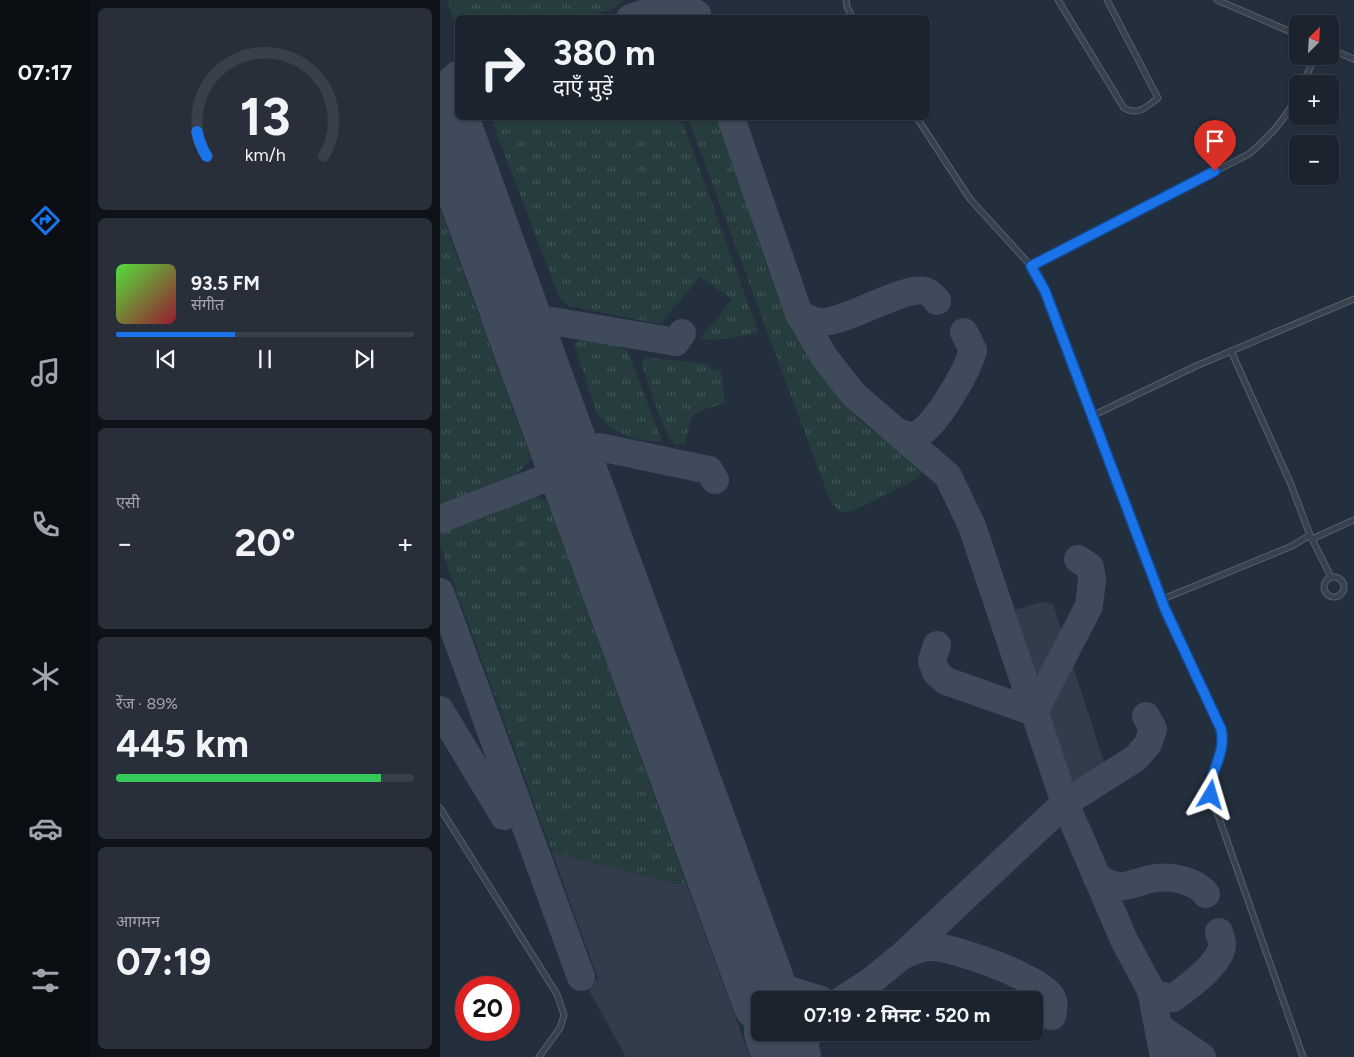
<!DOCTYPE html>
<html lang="hi">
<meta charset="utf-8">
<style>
body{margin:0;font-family:Figtree,"Noto Sans Devanagari",sans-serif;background:#282f3a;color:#f1f3f6;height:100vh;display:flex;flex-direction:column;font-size:19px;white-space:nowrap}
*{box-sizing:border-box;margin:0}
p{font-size:16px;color:#a0a4aa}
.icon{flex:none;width:28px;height:28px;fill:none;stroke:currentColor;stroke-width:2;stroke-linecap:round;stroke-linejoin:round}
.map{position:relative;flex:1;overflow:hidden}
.drawer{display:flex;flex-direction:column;gap:8px;padding:8px;background:#0f1319;width:350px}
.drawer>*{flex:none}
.top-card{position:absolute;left:15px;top:15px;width:475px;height:105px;border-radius:8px;box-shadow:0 1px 4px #0004,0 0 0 1px #39404a;background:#1b232e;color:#f1f3f6;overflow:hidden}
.needle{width:32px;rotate:24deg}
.tools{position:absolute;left:849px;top:15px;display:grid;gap:10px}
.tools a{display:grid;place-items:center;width:50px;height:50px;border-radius:8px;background:#1b232e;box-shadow:0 1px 4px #0004,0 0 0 1px #39404a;font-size:25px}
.speed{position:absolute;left:15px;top:976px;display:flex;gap:10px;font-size:25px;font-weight:700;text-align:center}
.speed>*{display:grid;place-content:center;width:65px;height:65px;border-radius:50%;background:#1b232e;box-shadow:0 1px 4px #0004,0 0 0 1px #39404a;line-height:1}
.speed .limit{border:8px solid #d22;background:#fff;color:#111}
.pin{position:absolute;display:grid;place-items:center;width:42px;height:42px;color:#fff;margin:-51px -21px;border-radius:50% 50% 50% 0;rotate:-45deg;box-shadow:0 0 5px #0007}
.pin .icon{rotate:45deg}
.me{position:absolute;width:55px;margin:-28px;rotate:7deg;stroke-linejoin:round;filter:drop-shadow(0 0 4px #0008)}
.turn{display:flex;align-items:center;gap:18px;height:105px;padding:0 15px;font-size:22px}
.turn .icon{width:65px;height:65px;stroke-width:2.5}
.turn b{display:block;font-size:35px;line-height:42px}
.big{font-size:38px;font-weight:700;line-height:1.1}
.drawer .tile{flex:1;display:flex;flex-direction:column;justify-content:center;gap:8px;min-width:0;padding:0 18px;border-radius:8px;background:#282f3a}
.drawer .dial{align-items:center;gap:0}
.dial svg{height:130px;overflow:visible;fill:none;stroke:#39404a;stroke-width:7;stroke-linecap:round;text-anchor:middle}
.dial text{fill:#f1f3f6;stroke:none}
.song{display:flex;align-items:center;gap:15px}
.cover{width:60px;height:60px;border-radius:8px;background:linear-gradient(135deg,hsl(110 70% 55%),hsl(350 70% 35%))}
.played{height:5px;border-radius:2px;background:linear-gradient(90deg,#1a73e8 40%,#39404a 40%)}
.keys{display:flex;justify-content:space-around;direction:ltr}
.heat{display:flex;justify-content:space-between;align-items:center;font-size:28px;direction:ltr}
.charge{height:8px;border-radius:4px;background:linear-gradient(90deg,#34c759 89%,#39404a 0)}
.trip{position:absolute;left:311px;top:991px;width:292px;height:50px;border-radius:8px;background:#1b232e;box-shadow:0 1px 4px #0004,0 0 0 1px #39404a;font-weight:700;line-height:50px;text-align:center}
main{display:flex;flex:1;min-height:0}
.dock{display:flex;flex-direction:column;width:90px;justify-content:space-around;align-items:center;background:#0b0e12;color:#a0a4aa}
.dock .icon{width:35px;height:35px}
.dock .current{color:#1a73e8}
.dock b{font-size:22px;color:#f1f3f6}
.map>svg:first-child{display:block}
.airport{fill:#323c4b}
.grass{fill:url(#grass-tufts)}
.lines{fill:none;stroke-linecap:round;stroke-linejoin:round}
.taxiway{stroke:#3f4a5a;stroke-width:28}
.runway{stroke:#3f4a5a;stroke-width:68}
.lane-casing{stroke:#565f6c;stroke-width:7}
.lane{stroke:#38414e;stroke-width:5}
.route-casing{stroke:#114b97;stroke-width:12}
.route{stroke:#1a73e8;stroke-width:9}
</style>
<main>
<nav class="dock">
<b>07:17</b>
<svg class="icon current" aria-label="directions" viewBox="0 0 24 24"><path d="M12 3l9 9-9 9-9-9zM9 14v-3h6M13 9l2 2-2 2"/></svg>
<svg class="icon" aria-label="music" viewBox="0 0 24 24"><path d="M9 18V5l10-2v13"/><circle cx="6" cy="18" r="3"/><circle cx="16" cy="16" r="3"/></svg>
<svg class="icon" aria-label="phone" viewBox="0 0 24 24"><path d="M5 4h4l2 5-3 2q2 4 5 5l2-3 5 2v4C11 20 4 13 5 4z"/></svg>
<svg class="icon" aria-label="climate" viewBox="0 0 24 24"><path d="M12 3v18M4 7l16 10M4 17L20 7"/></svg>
<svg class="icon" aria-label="car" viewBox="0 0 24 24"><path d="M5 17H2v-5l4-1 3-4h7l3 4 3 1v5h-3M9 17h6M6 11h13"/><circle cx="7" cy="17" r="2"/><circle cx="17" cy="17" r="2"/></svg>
<svg class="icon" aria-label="filters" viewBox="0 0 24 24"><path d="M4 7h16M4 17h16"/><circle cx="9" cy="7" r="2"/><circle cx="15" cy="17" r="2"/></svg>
</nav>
<section class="drawer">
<div class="tile dial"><svg viewBox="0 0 100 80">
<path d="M14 69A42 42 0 1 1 86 69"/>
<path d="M14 69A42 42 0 0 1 8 54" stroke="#1a73e8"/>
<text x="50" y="56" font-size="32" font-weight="700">13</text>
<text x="50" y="72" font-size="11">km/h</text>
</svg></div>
<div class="tile">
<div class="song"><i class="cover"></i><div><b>93.5 FM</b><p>संगीत</p></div></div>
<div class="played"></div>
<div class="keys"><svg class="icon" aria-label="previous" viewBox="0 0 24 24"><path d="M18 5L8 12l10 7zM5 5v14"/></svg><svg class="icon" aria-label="pause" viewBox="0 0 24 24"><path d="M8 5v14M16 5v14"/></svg><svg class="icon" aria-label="next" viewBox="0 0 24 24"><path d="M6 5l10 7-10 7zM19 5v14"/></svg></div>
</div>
<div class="tile"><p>एसी</p>
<div class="heat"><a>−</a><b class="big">20°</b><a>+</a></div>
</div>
<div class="tile"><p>रेंज · 89%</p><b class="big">445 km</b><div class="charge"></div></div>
<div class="tile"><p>आगमन</p><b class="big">07:19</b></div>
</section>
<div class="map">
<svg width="914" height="1057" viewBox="0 0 914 1057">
<defs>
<pattern id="grass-tufts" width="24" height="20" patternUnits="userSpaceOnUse" patternTransform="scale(1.25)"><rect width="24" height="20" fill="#263c3f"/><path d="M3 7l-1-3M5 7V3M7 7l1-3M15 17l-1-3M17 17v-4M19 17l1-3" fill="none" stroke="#435659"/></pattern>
</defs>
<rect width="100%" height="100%" fill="#242f3e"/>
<g class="airport">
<path d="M601,602L613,604L665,765L632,789L575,610Z"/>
<path d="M112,852L236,884L246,883L310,1057H186L146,985L158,979Z"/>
</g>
<g class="grass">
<path d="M7,0H184L173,9L146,17L18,18L17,31Z"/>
<path d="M51,118H241L318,331L316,333L286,339L259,340L292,299L260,277L222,322L215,323L129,306L119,297Z"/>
<path d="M248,118H278L326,265L350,328L403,403L422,422L475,463L481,471L478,478L412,511L401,512L391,503Z"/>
<path d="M0,209L91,459L73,478L8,505L0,501Z"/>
<path d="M151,339L173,344L187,350L222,441C199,444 170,433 157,414L134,344L141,340Z"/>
<path d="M205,357L266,364L275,372L278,369L281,370L285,403C250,415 254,406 245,444C240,445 236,446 233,442C223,430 210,388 204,371L202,362Z"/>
<path d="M94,496L107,501L246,883L236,884L112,852L0,546V530Z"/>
</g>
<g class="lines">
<g class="taxiway">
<path d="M223,7L249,10L257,14"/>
<path d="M190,18L223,7L231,0"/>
<path d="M0,100L3,88L17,75"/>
<path d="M291,118L359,314L385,358L413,394L508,476L532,526L625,803L685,942L711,990L724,1057"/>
<path d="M359,314C366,318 373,322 381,322C405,323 465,285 485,291C491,293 494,297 497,301"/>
<path d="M112,321L236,342L242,333"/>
<path d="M460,433C466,435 472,437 478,434C496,426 528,370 533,350L524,332"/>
<path d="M159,447L269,470L275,480"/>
<path d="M0,519L132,468"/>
<path d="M0,592L141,977"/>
<path d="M497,645L492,661L496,672L506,681L594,712L649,606L652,580L650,567L638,559"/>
<path d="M0,710L64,816"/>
<path d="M657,878C665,882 673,887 683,886C694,885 705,879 717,878C733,876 756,881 766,894"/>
<path d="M464,955C473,951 483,946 493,947C515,948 602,978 612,998C615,1004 613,1010 612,1016"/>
<path d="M317,973L346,989L381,1000"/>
<path d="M711,990L717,995L733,998C747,988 783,962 782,944C782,940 780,936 779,932"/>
<path d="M402,1000L431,981L463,955L625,803L696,758L708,744L713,729L706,716"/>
<path d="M720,1028L762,1057"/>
<path d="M359,1057L369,1032"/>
</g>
<g class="runway">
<path d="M0,106L90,354"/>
<path d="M326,1000L317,973L74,311L326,1000"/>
<path d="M338,1032L347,1057"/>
</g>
<defs>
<g id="lane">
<path d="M406,0L407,7L413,18"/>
<path d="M618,0L684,108C699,116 706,107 718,98L667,0"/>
<path d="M777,0L858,35"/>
<path d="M890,49L914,59"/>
<path d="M862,84L876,56"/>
<path d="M477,118L530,199L591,266L605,291L725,609L781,729C787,756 768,770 771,795L863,1057"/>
<path d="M591,266L809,154C830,136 846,119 858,93"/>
<path d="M791,351L850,482L870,535L891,577"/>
<path d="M652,416L756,366L914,299"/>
<path d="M872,539L914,520"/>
<circle cx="894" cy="587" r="10"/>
<path d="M723,599L852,546L870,535"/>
<path d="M0,808L117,994L124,1015L120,1028L99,1057"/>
</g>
</defs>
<use href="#lane" class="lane-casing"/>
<use href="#lane" class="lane"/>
</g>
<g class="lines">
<defs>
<path id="route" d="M771,795C768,770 787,756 781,729L725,609L605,291L591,266L775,171"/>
</defs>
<use href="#route" class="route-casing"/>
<use href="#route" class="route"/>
</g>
</svg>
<div class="tools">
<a><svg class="needle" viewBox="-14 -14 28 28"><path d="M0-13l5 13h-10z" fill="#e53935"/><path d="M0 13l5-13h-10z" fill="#a0a4aa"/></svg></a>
<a>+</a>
<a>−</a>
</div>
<div class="speed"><div class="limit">20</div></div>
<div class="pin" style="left:775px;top:171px;background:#d93025"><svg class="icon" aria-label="arrive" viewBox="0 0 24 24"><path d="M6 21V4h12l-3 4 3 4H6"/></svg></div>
<svg class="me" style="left:771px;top:795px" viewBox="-20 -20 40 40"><path d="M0-17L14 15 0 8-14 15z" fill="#1a73e8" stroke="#fff" stroke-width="4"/></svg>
<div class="trip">07:19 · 2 मिनट · 520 m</div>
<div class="top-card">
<div class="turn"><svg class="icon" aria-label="right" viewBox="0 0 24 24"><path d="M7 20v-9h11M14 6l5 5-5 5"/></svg><div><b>380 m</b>दाएँ मुड़ें</div></div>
</div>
</div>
</main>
